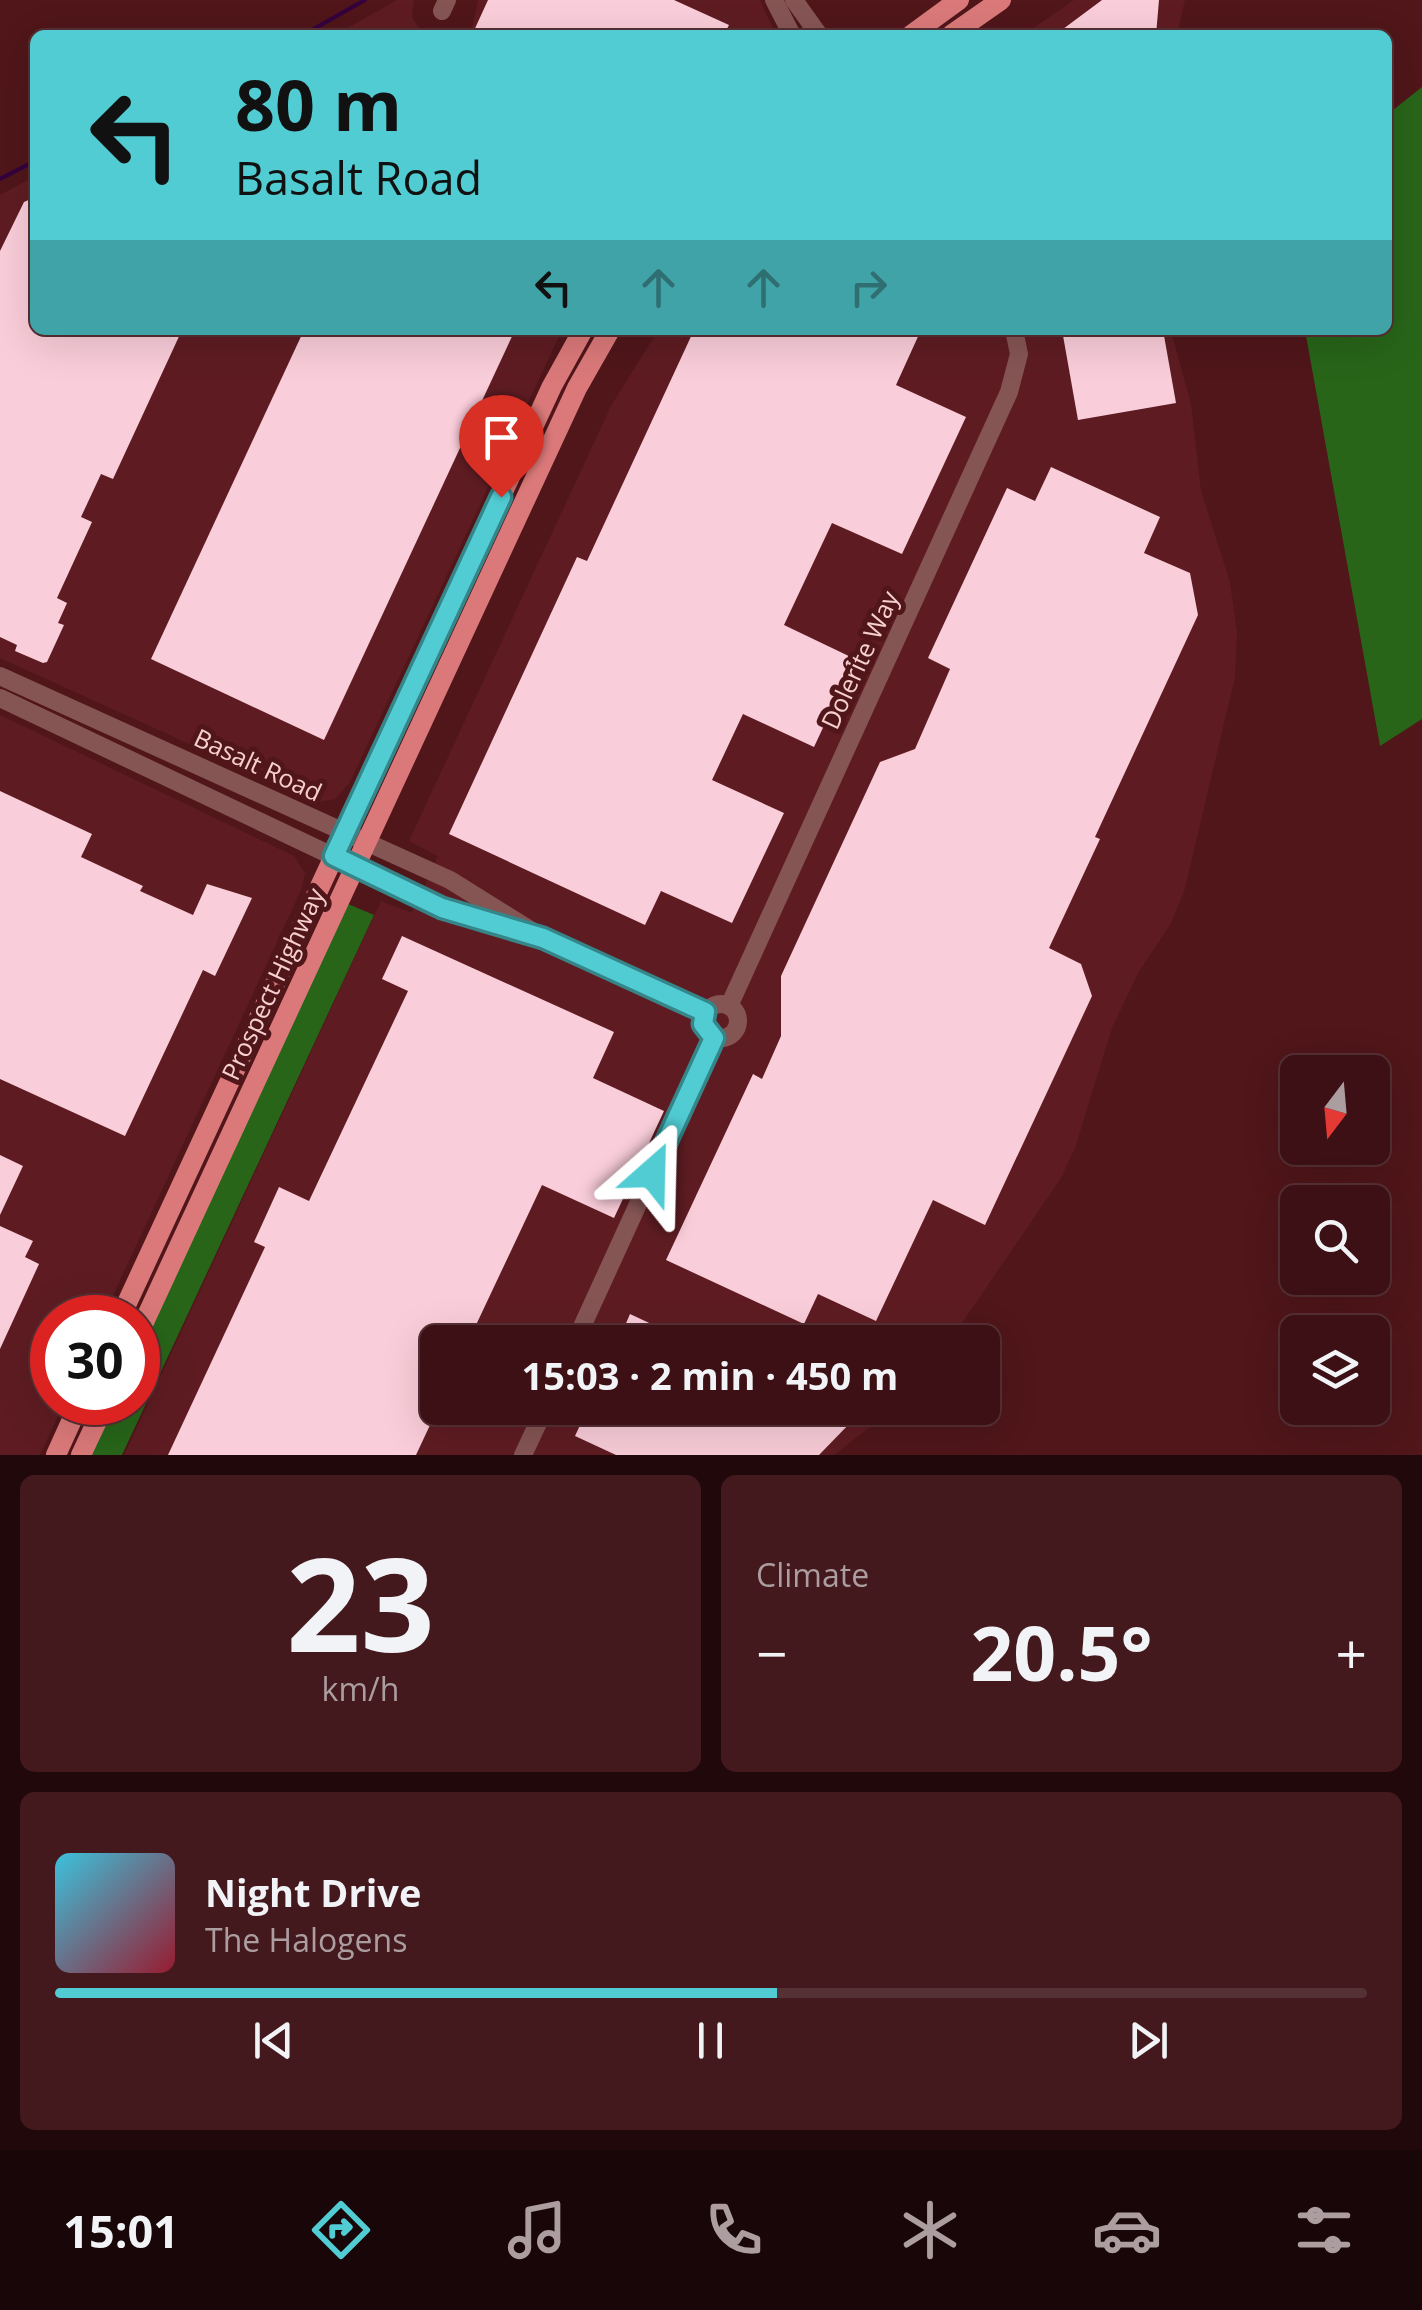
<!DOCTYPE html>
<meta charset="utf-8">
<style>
body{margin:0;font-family:"Open Sans",sans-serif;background:#43191d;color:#f1f3f6;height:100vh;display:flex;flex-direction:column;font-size:38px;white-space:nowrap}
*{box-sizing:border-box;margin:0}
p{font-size:32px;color:#ac9da0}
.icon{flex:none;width:55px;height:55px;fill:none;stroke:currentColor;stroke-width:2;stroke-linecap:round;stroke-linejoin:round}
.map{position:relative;height:1455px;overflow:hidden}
.details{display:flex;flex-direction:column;gap:20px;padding:20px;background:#21090b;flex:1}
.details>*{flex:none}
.top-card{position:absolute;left:30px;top:30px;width:1362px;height:305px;border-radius:15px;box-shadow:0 10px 40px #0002,0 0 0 2px #553034;background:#51ccd3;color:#111;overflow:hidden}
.needle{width:65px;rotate:196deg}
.controls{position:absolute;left:1280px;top:1055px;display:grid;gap:20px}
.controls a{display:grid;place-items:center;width:110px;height:110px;border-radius:15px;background:#3c1014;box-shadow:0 10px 40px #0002,0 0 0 2px #553034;font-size:50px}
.speed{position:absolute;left:30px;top:1295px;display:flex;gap:20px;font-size:50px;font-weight:700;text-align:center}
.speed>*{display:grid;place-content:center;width:130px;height:130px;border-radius:50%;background:#3c1014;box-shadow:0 10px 40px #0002,0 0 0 2px #553034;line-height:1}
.speed .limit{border:15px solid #d22;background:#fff;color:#111}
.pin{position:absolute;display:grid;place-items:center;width:85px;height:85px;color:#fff;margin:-102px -42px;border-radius:50% 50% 50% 0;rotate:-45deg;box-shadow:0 0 10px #0007}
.pin .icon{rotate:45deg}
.me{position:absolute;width:110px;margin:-55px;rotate:25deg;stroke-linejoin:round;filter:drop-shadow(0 0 8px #0008)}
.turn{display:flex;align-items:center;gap:35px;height:210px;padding:0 40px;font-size:45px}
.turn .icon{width:130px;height:130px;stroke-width:2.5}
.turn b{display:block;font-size:70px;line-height:85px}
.lanes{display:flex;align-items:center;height:95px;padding:0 40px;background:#0003;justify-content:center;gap:50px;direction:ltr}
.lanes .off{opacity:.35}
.big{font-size:75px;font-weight:700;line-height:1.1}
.details .widget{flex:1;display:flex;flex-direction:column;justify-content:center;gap:15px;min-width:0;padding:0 35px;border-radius:15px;background:#43191d}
.details .dial{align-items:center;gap:0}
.dial b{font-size:130px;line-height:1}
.song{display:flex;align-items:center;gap:30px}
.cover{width:120px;height:120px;border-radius:15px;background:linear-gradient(135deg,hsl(190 70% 55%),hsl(350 70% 35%))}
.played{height:10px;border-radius:5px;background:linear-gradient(90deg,#51ccd3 55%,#553034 55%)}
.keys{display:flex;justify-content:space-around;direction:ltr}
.heat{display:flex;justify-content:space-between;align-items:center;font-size:55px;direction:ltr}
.details .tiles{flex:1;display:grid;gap:20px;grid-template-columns:1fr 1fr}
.widget:last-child{grid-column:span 2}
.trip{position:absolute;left:420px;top:1325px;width:580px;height:100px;border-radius:15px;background:#3c1014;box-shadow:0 10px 40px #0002,0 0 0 2px #553034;font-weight:700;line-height:100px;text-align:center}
.menu{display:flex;height:160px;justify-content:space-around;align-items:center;background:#180608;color:#ac9da0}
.menu .icon{width:70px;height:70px}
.menu .selected{color:#51ccd3}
.menu b{font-size:45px;color:#f1f3f6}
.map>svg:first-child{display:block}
.built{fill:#5e1c22}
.green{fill:#286519}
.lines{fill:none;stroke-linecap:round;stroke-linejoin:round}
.stream{stroke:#34003e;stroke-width:4}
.building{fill:#f9cdd9}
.minor{stroke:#855554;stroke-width:18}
.major{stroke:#db797a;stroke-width:20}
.route-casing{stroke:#358589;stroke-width:25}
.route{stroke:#51ccd3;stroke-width:18}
.labels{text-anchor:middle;stroke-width:10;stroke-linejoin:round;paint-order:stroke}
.street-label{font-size:25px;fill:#f6d0cf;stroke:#50161a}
</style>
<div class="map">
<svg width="1422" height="1455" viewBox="0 0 1422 1455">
<rect width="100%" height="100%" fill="#50161a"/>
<g class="built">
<path d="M397,0H414L412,17L423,35H335Z"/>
<path d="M478,0H760L776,35H465L473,25Z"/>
<path d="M1074,0H1185L1177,35H1023Z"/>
<path d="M35,176V330H562L350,782L335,799L319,802L306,797L0,658V195Z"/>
<path d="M658,330H1171L1191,404L1201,491L1230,582L1237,633L1235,677L1184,892L1170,925L1138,973L1112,1028L1075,1148L1061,1178L949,1342H438V1408H895L834,1455H124L381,901L412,913L438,856L409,841L611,406Z"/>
<path d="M0,715L294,856L305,873L302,888L103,1317L52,1318V1402L64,1403L40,1455H0Z"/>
</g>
<g class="green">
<path d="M1422,87V719L1380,746L1305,330H1388V114Z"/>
<path d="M348,904L374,915L122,1455H91L116,1403L138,1402V1356Z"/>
</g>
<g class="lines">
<g class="stream">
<path d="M303,35L365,0"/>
<path d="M0,179L35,161"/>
</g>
</g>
<g class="building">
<path d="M488,0H674L729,25L724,35H472Z"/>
<path d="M1102,0H1159L1156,35H1055Z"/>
<path d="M35,197V330H182L113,479L101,474L81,517L92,522L57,598L67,603L58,623L64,625L47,662L43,663L15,651L17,645L0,637V251L24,202Z"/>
<path d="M304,330H515L324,740L151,659Z"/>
<path d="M694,330H921L896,385L966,417L902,554L832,523L784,625L855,659L814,747L743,714L712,780L784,813L732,923L661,891L645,925L449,834L577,557L587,561Z"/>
<path d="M1062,330H1163L1176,403L1078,420Z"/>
<path d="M1051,467L1160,517L1144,553L1190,573L1198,615L1095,837L1100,839L1049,948L1081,964L1092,996L985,1225L933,1200L876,1321L818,1294L804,1324L666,1260L753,1074L762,1079L781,1036V976L880,762L915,749L950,669L928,658L1007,488L1035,501Z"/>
<path d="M0,791L92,834L81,857L143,886L140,891L193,915L207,884L252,898L215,976L203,970L125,1136L0,1079Z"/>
<path d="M402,936L614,1032L593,1078L664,1111L614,1218L542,1185L468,1342H438V1408L416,1455H168L265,1247L254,1242L279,1187L309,1201L408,991L382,979Z"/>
<path d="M0,1155L23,1166L0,1215Z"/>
<path d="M0,1226L33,1241L25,1257L39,1264L0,1349Z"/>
<path d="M630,1314L690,1342H618Z"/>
<path d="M588,1408H829L854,1419L819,1455H616L575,1436Z"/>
<path d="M1313,1408H1348L1342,1421Z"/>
</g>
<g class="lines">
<g class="minor">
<path d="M774,0L792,35"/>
<path d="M794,0L819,35"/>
<path d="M442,11L447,0"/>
<path d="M0,676L450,880L543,938L705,1013"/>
<path d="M0,698L442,908L519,931"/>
<circle cx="721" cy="1021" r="17"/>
<path d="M729,1006L1009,392L1019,354L1014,330"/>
<path d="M575,1342L714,1038"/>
<path d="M523,1455L545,1408"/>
</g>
<g class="major">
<path d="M911,35L959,0"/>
<path d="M951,35L1001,0"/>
<path d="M120,1318L552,386L583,330"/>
<path d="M138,1335L577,388L610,330"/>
<path d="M56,1455L80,1402"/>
<path d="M81,1455L106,1402"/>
</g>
</g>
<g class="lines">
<defs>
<path id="route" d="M501,497L334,856L442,908L543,938L705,1012L703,1024L714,1038L652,1173"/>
</defs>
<use href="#route" class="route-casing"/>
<use href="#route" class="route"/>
</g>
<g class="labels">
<g class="street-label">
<text transform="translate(860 660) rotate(-65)" y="9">Dolerite Way</text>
<text transform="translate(258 765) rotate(25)" y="9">Basalt Road</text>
<text transform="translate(273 984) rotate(-65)" y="9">Prospect Highway</text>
</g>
</g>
</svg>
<div class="controls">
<a><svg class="needle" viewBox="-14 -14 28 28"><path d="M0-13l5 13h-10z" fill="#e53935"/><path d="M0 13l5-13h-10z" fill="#ac9da0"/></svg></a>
<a><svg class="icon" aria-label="search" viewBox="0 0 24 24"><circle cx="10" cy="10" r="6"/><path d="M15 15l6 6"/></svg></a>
<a><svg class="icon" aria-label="layers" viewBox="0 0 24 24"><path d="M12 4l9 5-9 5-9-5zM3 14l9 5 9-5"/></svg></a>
</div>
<div class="speed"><div class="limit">30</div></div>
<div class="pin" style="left:501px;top:497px;background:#d93025"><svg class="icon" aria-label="arrive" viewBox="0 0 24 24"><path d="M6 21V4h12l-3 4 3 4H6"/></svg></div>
<svg class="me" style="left:652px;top:1173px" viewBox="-20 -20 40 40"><path d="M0-17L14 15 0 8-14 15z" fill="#51ccd3" stroke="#fff" stroke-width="4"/></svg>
<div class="trip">15:03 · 2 min · 450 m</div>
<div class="top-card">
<div class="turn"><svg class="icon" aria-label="left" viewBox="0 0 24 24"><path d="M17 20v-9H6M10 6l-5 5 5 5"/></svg><div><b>80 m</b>Basalt Road</div></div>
<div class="lanes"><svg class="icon" aria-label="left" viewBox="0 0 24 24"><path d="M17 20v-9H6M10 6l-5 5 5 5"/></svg><svg class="icon off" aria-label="ahead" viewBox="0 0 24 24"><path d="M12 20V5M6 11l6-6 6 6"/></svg><svg class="icon off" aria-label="ahead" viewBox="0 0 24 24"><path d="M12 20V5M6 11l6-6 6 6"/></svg><svg class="icon off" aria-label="right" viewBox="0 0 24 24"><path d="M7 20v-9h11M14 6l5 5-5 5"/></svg></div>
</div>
</div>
<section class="details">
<div class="tiles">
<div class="widget dial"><b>23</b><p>km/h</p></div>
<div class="widget"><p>Climate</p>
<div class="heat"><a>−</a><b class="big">20.5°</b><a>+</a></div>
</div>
<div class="widget">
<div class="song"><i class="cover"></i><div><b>Night Drive</b><p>The Halogens</p></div></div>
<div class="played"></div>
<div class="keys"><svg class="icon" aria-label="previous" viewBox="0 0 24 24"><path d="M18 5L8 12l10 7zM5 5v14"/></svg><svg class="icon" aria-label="pause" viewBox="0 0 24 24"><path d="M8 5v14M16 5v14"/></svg><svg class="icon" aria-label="next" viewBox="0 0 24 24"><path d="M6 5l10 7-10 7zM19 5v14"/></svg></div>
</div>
</div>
</section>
<nav class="menu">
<b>15:01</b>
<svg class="icon selected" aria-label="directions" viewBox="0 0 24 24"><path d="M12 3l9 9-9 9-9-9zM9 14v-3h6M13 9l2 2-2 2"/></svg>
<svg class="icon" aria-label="music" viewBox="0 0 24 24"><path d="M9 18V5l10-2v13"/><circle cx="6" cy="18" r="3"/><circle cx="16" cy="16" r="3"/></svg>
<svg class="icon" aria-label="phone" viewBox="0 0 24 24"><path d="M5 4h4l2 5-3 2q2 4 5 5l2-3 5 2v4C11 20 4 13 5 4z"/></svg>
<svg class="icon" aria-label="climate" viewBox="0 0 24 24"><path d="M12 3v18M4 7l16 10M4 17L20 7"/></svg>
<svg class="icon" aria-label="car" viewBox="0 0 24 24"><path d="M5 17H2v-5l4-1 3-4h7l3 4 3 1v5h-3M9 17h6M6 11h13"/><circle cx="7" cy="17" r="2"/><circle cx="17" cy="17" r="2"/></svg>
<svg class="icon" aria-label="filters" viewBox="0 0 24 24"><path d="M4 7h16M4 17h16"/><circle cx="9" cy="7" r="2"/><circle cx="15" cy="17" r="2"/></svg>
</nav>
